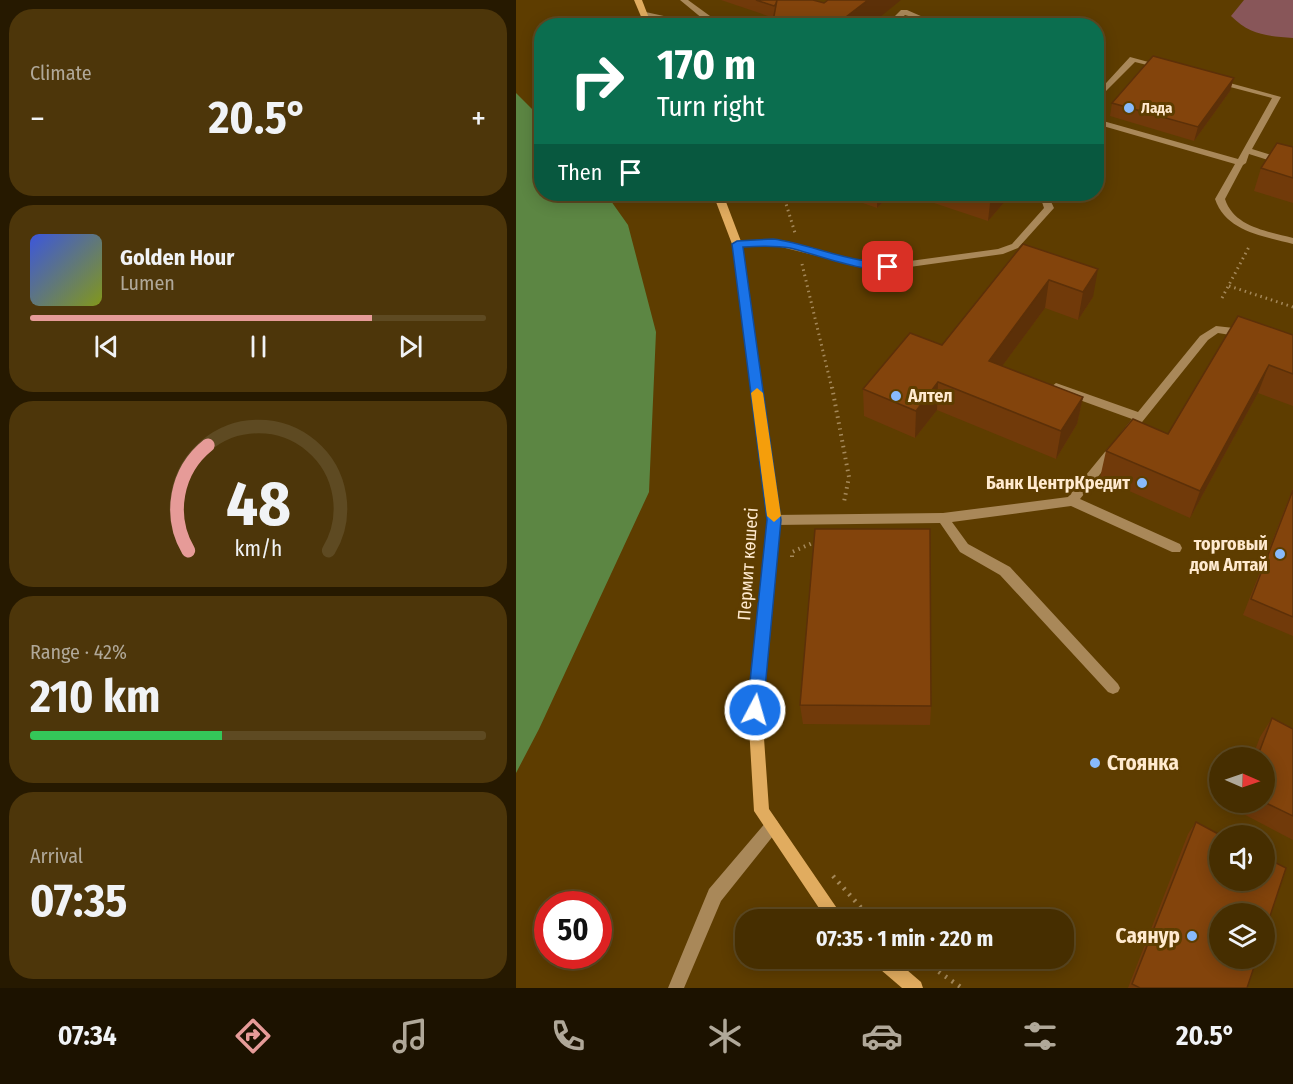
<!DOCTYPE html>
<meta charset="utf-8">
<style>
body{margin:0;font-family:"Fira Sans Condensed",sans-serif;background:#4d360a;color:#f1f3f6;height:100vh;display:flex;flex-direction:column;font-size:22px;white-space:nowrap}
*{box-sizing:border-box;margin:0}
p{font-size:20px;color:#b0a899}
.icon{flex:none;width:33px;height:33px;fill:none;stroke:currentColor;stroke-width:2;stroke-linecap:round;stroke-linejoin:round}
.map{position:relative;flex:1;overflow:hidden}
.sheet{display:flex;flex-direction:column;gap:9px;padding:9px;background:#261900;width:516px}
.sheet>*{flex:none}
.guide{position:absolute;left:18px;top:18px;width:570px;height:183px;border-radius:24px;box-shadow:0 3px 15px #0003,0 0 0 2px #5e4a22;background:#0b6e4f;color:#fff;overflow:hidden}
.needle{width:39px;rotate:92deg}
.controls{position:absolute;left:693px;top:747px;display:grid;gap:12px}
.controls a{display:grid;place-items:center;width:66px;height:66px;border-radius:50%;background:#462e00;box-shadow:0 3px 15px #0003,0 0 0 2px #5e4a22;font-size:30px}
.speed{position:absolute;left:18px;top:891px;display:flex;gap:12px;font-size:30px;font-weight:700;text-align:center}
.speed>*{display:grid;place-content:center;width:78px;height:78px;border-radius:50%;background:#462e00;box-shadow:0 3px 15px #0003,0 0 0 2px #5e4a22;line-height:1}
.speed .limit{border:9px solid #d22;background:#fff;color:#111}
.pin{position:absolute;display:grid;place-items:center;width:51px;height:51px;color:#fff;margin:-26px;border-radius:12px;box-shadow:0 3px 9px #0006}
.me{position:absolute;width:66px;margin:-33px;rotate:6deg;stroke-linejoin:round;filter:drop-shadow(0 0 4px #0008)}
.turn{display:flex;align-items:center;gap:21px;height:126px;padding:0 24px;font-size:27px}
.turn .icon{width:78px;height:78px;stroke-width:2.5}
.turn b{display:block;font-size:42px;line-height:51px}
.then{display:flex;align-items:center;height:57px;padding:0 24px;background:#0003;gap:12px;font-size:22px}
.big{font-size:45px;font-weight:700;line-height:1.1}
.sheet .widget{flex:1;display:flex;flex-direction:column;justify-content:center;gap:9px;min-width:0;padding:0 21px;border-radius:24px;background:#4d360a}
.sheet .dial{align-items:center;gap:0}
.dial svg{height:156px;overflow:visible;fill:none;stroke:#5e4a22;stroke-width:7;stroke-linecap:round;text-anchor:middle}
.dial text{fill:#f1f3f6;stroke:none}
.song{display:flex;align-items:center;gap:18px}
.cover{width:72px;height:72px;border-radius:9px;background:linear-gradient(135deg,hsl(230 70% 55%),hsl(70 70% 35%))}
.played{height:6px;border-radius:3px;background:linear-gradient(90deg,#e69b98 75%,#5e4a22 75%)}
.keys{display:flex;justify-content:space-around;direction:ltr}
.heat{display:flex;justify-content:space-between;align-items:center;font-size:33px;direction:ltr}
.charge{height:9px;border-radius:4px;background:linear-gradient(90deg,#34c759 42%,#5e4a22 0)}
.trip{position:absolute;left:219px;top:909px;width:339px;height:60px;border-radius:24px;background:#462e00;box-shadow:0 3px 15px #0003,0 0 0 2px #5e4a22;font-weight:700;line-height:60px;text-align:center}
.dock{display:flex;height:96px;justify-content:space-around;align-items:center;background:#1c1200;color:#b0a899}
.dock .icon{width:42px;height:42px}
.dock .active{color:#e69b98}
.dock b{font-size:27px;color:#f1f3f6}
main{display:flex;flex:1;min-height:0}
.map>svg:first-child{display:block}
.green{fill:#885659}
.water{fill:#5c8643}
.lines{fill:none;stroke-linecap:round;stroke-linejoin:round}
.path-far2{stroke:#a48859;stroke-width:3;stroke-dasharray:1.5 4;stroke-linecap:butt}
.path-far1{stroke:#a48859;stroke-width:4;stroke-dasharray:1.5 4.5;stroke-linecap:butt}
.path{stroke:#a48859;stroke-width:4.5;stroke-dasharray:2 6;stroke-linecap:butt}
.service{fill:#a98859;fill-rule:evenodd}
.secondary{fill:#e1ac5f;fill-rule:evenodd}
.wall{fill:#713a0a}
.shaded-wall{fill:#5c3008}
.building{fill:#83440c;stroke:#5c3008;stroke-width:1.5}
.route{fill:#1a73e8;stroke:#114b97;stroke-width:1.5}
.slow{fill:#f59e0b}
.poi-dot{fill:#88bafc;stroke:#5e3d00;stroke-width:2}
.labels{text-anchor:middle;stroke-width:6;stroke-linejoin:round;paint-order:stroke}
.far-poi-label{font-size:15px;font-weight:bold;fill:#ffeacf;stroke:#5e3d00;text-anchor:start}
.poi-label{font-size:18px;font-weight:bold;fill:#ffeacf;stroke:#5e3d00;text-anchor:end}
.street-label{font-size:18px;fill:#ffeacf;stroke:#5e3d00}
.near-poi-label{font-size:21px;font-weight:bold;fill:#ffeacf;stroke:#5e3d00;text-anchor:start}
</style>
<main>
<section class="sheet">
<div class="widget"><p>Climate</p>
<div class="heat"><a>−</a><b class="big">20.5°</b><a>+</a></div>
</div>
<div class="widget">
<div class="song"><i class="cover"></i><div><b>Golden Hour</b><p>Lumen</p></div></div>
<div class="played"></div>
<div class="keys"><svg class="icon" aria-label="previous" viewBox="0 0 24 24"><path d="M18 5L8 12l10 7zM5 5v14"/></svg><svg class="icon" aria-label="pause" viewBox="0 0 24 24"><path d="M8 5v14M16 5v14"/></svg><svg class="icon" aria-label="next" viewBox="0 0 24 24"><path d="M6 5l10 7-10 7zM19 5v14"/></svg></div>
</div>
<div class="widget dial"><svg viewBox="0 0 100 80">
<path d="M14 69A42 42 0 1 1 86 69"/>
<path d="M14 69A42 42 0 0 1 24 15" stroke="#e69b98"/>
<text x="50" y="56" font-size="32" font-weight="700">48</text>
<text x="50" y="72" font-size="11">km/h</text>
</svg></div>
<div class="widget"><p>Range · 42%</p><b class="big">210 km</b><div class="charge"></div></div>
<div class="widget"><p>Arrival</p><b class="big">07:35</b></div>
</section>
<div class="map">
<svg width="777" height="988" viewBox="0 0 777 988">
<rect width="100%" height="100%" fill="#5e3d00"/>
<path class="green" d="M728,0H777V38C751,36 734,35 715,16Z"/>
<path class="water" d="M0,93L25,118L26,194H90L112,225L140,332L133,492L23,729L0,773Z"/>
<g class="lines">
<g class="path-far2">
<path d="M267,194L279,233"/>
<path d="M286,264L316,389"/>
<path d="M713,286L777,307"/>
<path d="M706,298L734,245"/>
</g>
<g class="path-far1">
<path d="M316,387L333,477L328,502"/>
<path d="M276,557V552L301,541"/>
</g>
<g class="path">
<path d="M317,876L356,920"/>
<path d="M403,958L446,988"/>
</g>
<g class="service">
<path d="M164,0H172L194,16L191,26H184L187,19Z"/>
<path d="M385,10H391L407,17L403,19L389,15L377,26H369Z"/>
<path d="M125,11L166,20L168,26H160V23L125,15Z"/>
<path d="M614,57L651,67L647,69L619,62L580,101V94Z"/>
<path d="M699,79L765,97L736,149L777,162V168L733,154L730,163L727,165L709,199C718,227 751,231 777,238V244C748,236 710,232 699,199L719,164L580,124V119L722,159L756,98L699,83Z"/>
<path d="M517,194C530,192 533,197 538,208L502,248L487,254L372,270L346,267L257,245L221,247L216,244L221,241L257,239L346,261L372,264L482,249L496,244L528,208L525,199Z"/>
<path d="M700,326L727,329L732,333L727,337L702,333L692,340L614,437L610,438L604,434L616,419L536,390L535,387L540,383L622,412L684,336Z"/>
<path d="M597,446L603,450L601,453L564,499L664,544L666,548L664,552H656L555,506L436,522L452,544L494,567L602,684L604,688L602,692L597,694L592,692L484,575L444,552L424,523L258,525L254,523L252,520L254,517L258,515L427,513L552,497L593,447Z"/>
<path d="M256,818L261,821L264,826L261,831L205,901L168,988H152L193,889L251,821Z"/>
</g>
<g class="secondary">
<path d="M118,0H126L136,26H129Z"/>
<path d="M197,194H207L226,244L264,520L246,710L253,809L329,920H311L238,811L232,710L252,520L216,244Z"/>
<path d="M356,958H377L405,982L407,988H386L358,964Z"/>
</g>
</g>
<g class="wall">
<path d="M205,0H297L355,23L363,26H258V18Z"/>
<path d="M714,91L678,141L594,116L596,103Z"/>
<path d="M777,147V203L738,191L745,168Z"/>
<path d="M321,194H375L361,208Z"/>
<path d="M391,194H492L491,199L472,221Z"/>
<path d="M507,244L577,297L562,320L529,308L486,366L567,397L561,424L540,459L421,410L399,438L348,416L347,389L426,345Z"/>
<path d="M777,335V406L742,393L674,518L584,478L590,451L652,434Z"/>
<path d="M777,488V636L727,615Z"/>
<path d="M284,705L415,706L414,725L287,724Z"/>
<path d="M756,718L777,729V840L716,808L718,802H748V758H736L744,737Z"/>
<path d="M680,822L731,988H612L672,834Z"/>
</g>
<g class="shaded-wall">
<path d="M352,0H385L353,26L330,17Z"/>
<path d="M718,78L714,91L678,141L682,127Z"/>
<path d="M361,194H375L361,208Z"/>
<path d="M475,194H492L491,199L472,221Z"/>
<path d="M582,269L577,297L562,320L567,292Z"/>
<path d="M533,280L529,308L470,388L473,361Z"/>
<path d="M753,365L742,393L674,518L684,491Z"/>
<path d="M422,382L421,410L399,438L400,411Z"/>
<path d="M567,397L561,424L540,459L545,431Z"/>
</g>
<g class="building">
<path d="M240,0H261L260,4L258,6Z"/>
<path d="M261,0H297L308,3L312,0H352L330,17L363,26H259L257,21Z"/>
<path d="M637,56L718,78L682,127L596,103Z"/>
<path d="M761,143L777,147V178L745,168Z"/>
<path d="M507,244L582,269L567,292L533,280L473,361L567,397L545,431L422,382L400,411L347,389L394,333L426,345Z"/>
<path d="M722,316L777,335V374L753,365L684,491L590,451L617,419L652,434Z"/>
<path d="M777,490V617L735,599Z"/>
<path d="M299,529H414L415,706L284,705Z"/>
<path d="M756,718L777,729V816L748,802V758H741Z"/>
<path d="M680,822L706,836H704V880H748V857L770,868L748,934V914H704V958H741L731,988H624L616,984Z"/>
</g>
<path class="route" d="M257,239C289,243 319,257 351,261C360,262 371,262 378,267C365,279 293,252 274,248C258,245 243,246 227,247L265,520L247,710L245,715L239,717L233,715L231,710L251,520L216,244L221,241Z"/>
<path class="slow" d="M241,388L247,393L265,516L258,522L251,516L235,393Z"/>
<g class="poi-dot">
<circle cx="613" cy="108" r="6"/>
<circle cx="380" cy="396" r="6"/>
<circle cx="626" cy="483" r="6"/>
<circle cx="764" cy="554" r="6"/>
<circle cx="579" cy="763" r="6"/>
<circle cx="676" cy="936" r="6"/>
</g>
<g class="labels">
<g class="far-poi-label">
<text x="625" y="113">Лада</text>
</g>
<g class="poi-label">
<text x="392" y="402" text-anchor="start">Алтел</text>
<text x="614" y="489">Банк ЦентрКредит</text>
<text x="752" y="550">торговый<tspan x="752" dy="21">дом Алтай</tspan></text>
</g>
<g class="street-label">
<text transform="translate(232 564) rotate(-86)" y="6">Пермит көшесі</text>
</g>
<g class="near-poi-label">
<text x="591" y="770">Стоянка</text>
<text x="664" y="943" text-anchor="end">Саянур</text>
</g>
</g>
</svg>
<div class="controls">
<a><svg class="needle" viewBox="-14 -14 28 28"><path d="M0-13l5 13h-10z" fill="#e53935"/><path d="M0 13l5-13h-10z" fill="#b0a899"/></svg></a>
<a><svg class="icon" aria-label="sound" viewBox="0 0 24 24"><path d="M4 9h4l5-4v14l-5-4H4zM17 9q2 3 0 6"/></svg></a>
<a><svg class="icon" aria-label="layers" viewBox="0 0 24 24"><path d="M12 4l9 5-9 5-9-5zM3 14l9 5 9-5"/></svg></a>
</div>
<div class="speed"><div class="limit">50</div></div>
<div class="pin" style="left:372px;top:267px;background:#d93025"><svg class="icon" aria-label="arrive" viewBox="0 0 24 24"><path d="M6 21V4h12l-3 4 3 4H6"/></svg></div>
<svg class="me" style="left:239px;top:710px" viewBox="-20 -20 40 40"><circle r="17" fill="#1a73e8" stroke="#fff" stroke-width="3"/><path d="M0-11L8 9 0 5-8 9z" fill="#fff"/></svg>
<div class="trip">07:35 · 1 min · 220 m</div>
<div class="guide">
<div class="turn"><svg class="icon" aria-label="right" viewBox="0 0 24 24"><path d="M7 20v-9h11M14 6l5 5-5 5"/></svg><div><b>170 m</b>Turn right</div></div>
<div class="then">Then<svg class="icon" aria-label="arrive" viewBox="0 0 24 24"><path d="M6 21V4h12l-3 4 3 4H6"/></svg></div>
</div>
</div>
</main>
<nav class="dock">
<b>07:34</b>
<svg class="icon active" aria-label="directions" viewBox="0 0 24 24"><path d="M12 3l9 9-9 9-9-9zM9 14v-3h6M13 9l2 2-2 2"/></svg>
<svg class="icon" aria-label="music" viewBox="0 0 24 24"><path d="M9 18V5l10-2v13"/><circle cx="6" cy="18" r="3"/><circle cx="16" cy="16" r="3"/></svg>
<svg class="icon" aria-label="phone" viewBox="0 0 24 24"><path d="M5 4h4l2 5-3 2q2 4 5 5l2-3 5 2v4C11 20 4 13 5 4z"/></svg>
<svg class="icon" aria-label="climate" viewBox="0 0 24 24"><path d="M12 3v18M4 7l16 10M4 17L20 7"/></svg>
<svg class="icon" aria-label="car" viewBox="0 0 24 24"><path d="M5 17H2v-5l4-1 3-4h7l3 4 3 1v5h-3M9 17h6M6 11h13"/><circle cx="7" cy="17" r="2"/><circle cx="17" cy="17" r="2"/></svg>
<svg class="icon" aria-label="filters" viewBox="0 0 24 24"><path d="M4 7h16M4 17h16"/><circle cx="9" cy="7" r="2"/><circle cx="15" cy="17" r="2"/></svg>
<b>20.5°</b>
</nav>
